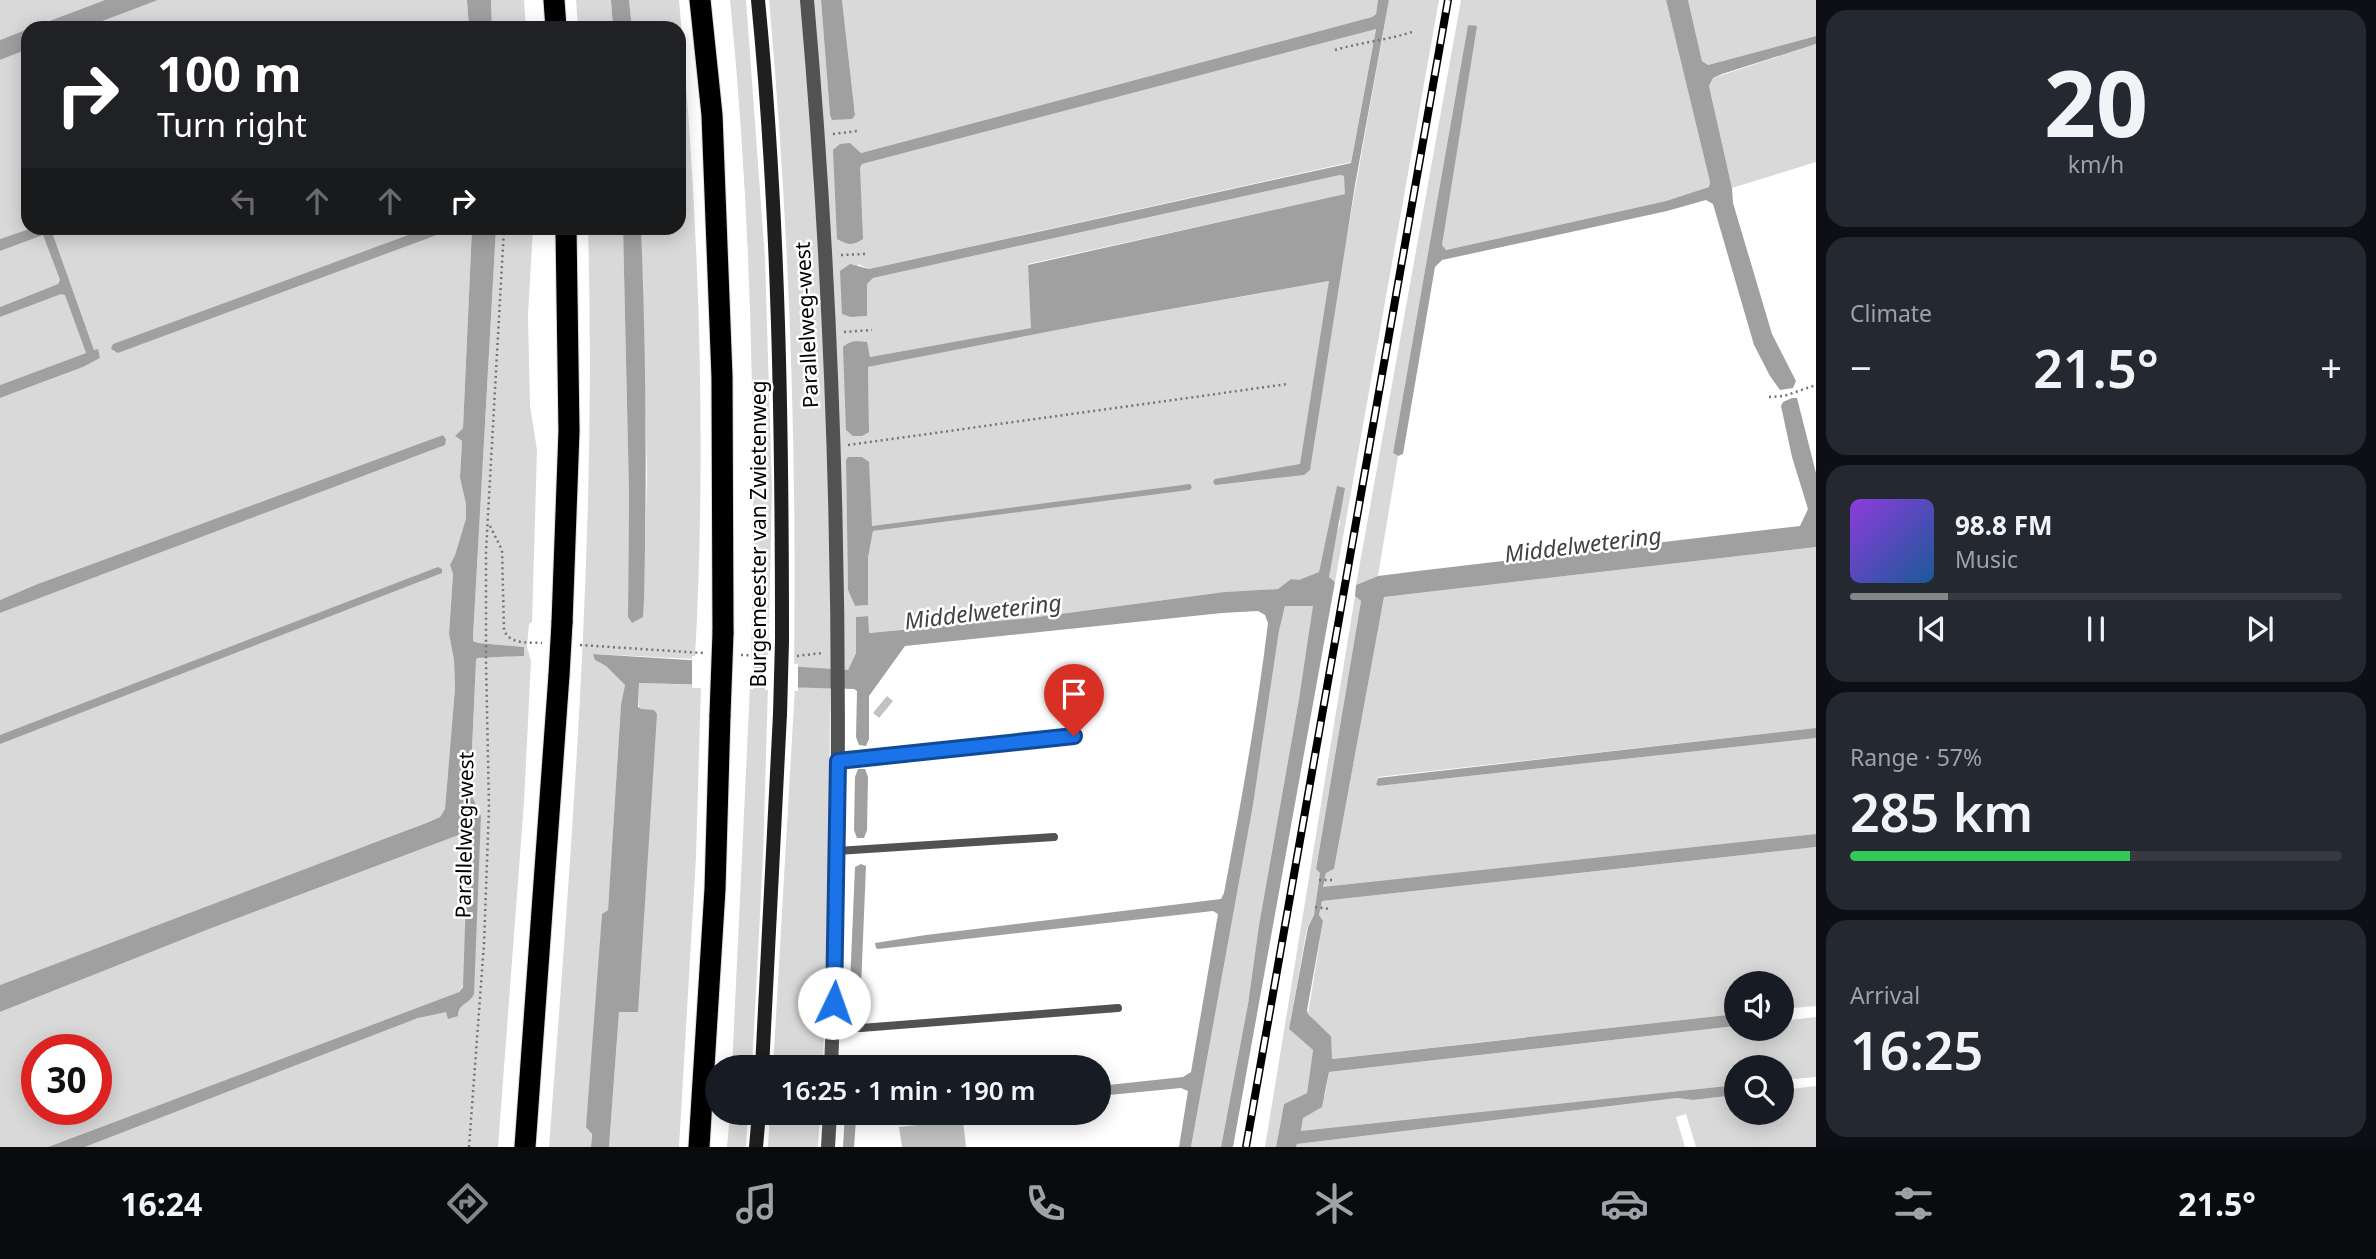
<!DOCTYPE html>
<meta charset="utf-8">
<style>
body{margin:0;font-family:"Noto Sans",sans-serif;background:#242831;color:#f1f3f6;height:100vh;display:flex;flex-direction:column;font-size:26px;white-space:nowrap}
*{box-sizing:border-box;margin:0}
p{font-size:23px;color:#9ea1a6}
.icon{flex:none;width:38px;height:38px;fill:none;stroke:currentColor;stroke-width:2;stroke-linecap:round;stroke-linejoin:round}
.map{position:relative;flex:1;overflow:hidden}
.details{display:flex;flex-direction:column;gap:10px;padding:10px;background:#0d0f14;width:560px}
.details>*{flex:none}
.banner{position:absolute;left:21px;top:21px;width:665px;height:214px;border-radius:21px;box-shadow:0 4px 18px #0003;background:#202124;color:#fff;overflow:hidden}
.fabs{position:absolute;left:1724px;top:971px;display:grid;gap:14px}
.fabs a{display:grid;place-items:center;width:70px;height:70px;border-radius:50%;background:#171b24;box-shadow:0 4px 18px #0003;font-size:35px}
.speed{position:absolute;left:21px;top:1034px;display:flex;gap:14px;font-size:35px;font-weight:700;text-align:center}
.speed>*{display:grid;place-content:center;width:91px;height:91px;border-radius:50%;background:#171b24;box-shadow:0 4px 18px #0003;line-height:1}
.speed .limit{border:10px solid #d22;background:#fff;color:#111}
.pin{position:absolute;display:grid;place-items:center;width:60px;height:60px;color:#fff;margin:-72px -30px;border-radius:50% 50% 50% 0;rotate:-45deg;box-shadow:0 0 7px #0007}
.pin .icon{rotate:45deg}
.me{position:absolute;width:77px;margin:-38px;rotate:3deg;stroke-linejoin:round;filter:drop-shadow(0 0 5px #0008)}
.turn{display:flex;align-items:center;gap:24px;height:147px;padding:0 21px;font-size:32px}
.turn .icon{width:91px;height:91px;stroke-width:2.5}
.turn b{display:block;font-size:49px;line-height:60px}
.lanes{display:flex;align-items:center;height:66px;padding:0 21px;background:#0003;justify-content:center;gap:35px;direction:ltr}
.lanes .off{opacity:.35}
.big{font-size:52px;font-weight:600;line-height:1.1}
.details .card{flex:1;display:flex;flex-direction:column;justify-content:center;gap:10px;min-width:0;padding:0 24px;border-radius:21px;background:#242831}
.details .dial{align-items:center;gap:0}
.dial b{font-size:91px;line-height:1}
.song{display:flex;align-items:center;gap:21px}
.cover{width:84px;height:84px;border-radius:10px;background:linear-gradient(135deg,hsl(270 70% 55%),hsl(210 70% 35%))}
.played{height:7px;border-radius:4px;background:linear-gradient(90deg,#858687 20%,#363941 20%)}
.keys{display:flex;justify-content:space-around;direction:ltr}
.heat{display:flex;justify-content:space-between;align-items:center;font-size:38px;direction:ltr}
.charge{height:10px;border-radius:5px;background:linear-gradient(90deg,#34c759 57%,#363941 0)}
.trip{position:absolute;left:705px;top:1055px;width:406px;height:70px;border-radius:35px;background:#171b24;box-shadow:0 4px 18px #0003;font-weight:600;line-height:70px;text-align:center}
.menu{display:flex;height:112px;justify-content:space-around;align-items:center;background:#090b0e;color:#9ea1a6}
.menu .icon{width:49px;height:49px}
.menu .selected{color:#858687}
.menu b{font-size:32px;color:#f1f3f6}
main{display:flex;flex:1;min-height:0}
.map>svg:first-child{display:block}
.green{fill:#d9d9d9;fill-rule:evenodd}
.water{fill:#a0a0a0}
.pier{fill:#fff}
.building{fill:#c2c2c2}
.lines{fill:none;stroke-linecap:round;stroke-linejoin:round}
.highway-casing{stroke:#dbdbdb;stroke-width:23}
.path{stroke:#747474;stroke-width:2.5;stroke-dasharray:2 3.5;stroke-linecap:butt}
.lane{stroke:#525252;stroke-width:8}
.street{stroke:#525252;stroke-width:14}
.secondary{stroke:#1f1f1f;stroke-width:14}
.highway{stroke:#000;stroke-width:21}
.rail-casing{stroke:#000;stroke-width:8}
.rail{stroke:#fff;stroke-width:5;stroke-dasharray:16;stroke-linecap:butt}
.highway-bridge-casing{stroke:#dbdbdb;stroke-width:23;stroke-linecap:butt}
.secondary-bridge{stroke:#1f1f1f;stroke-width:14}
.highway-bridge{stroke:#000;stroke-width:21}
.route-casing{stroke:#114b97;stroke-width:18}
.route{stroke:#1a73e8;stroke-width:12}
.labels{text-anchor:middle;stroke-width:5;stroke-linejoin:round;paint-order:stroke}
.street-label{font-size:21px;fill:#000;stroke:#fff}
.water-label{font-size:23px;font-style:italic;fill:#414141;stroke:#fff}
</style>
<main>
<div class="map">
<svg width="1816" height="1147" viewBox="0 0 1816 1147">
<rect width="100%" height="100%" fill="#fff"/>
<g class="green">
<path d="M0,0H105L0,40Z"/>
<path d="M158,0H467L469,28H84Z"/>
<path d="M491,0H524L526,28H492Z"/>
<path d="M576,0H611L613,28H578Z"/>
<path d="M629,0H679C699,220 707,439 695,659L594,654L595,660L606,666L625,685L621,704L608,910L602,914L591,1147H549C572,841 597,535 588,228H623L629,494L628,617L632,623L643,616L647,476L641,228H679V28H632Z"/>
<path d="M730,0H746L765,259L772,491L768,664L751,663C756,442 752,220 730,0Z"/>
<path d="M769,0H821L830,115L833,120L855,114L842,0H1378L1376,14L1372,17L861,153L850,143L860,168L862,164L1376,28L1351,162L869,269L858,264L851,317L867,316V284L873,278L1340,175L1344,176L1346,194L1028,264L1032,328L870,357L866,342L869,431L868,367L1098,322L1330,281L1300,464L1288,476L1304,475L1389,0H1439L1335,582L1329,577L1333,546L1340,523L1337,487L1319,572L1299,581L1291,579L1278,589L1224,592L1030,618L868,633V616L856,617V653L848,670L794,668C797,445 789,222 769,0ZM846,460L872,526L1190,485V490L873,531L868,558V605L855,606L848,590Z"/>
<path d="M1461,0H1666L1710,182L1709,187L1666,201L1446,250L1442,245L1468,25L1393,453L1398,456L1378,576L1356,585Z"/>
<path d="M1688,0H1816V36L1708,65L1702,61Z"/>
<path d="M1816,44V162L1732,188L1709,86L1713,78Z"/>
<path d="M28,49V228H32L0,239V60Z"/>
<path d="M56,228H427L114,344L118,353L456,228H472L463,428L455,436L462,441L460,478L466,504V520L455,555L450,565L453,573L449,634L454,660L455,688L445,809L440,817L320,865L0,985V613L446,439L443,435L35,585L0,600V398L83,367L100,358L94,350L52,232Z"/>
<path d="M496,228H533L528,315L530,406L537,450L532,622L529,624L527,647L531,661L524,802L498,1147H85L418,1018L441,1011L458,1010L462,1005L472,998L481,816L470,793L476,661L477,658L524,656V647L478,643L473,641V637Z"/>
<path d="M43,234L60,280L58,284L0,307V251Z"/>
<path d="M61,293L66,295L86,353L0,385V317Z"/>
<path d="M1816,547V728L1378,777L1376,783L1378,786L1816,738V834L1323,888L1326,873L1334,869L1384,597Z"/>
<path d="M1355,596L1361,601L1316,868L1320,873L1314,915L1307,928L1289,1029L1313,1050L1307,1093L1284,1104L1276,1147H1265Z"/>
<path d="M1285,606H1314L1299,699L1259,925L1248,1004L1221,1147H1191L1253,805L1279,631Z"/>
<path d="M639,683L701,685L696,857L679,1147H609L619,1012H638Z"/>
<path d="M750,686H768L763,857L752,1067L732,1068Z"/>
<path d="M795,687L830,688L829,836L823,1067L773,1068Z"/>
<path d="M464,833L468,836L464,983L459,992L48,1147H0V1012L209,929ZM37,1050H96V1110H37Z"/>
<path d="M1816,847V1006L1782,1009V984H1736V1014L1331,1059V1036L1308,1014L1323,921L1319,916L1322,901Z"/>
<path d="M1816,1017V1077L1782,1080V1068H1736V1085L1301,1132L1303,1118L1325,1095L1329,1072L1736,1026V1029H1782V1021Z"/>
<path d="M1816,1086V1147H1696L1686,1114L1676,1117L1685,1147H1296L1297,1144L1677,1098L1693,1100L1736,1095V1113H1782V1090Z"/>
<path d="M730,1113H748L746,1147H727Z"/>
<path d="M770,1113H820L818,1147H768Z"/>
</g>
<g class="water">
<path d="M105,0H158L84,28H31Z"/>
<path d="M467,0H491L492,28H469Z"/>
<path d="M611,0H629L632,28H613Z"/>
<path d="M821,0H842L855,115L852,119L832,120L830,115Z"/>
<path d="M1378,0H1389L1355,185L1310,470L1304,475L1215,485L1213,482L1215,479L1300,464L1329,281L1098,322L868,367L869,432L862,436H853L846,430L843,347C850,340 858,341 867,342L870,357L1031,328L1028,265L1345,194L1344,176L1340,175L873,278L867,284V316L851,317L842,314L840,271L850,264L869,269L1351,163L1376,29L862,164L860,168L863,239C852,246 848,245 837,239L833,150L840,144L850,143L861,153L1372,17L1376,14Z"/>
<path d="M1666,0H1688L1702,61L1708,65L1816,36V44L1722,74L1713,78L1709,86L1732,188L1733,203L1772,334L1796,381L1793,388L1780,390L1770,376L1754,345L1713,204L1706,200L1667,211L1442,260L1435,267L1403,454L1398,456L1393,453L1468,25L1477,26L1442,245L1446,250L1666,201L1709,187L1710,182Z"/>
<path d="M28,29V49L0,60V40Z"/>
<path d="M32,228H56L52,232L94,350L98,349L100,358L83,367L0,398V385L86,353L65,295L61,294L0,317V307L58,284L60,280L43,235L0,251V239Z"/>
<path d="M427,228H456L118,353L111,349L113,344Z"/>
<path d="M472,228H496L473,637V641L478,643L524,647V656L477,658L476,661L470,792L481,816L474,994C470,1004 458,1003 458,1016L448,1019L446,1012L418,1018L85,1147H48L459,992L463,987L468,836L464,833L209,929L0,1012V985L426,823L440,817L445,809L455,688L454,660L449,634L453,574L450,565L455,555L466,519V504L460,478L462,441L455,436L463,428Z"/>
<path d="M623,228H641C646,352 647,476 644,600L643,617L632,623L628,617L629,494Z"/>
<path d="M1792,398H1797L1816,473V547L1384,597L1334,869L1326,873L1323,887L1816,834V847L1322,901L1319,915L1323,921L1307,1010L1308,1014L1331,1036L1332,1059L1736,1014V1026L1329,1072L1322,1107L1303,1118L1301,1131L1736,1085V1095L1693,1100L1677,1098L1297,1144L1296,1147H1276L1284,1104L1307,1093L1313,1050L1289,1029L1308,927L1314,915L1320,873L1316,869L1361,601L1355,596L1356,585L1378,576L1418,571L1800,526L1808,509L1792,457L1781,406L1783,402Z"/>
<path d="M443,435L446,439L445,445L0,613V600L35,585Z"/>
<path d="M848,457H862L869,462L872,526L1190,484L1192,487L1190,490L873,531L868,558V605L855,606L848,590L846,460Z"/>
<path d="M1337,486L1345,488L1329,577L1335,582L1233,1147H1221L1248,1004L1259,925L1299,699L1313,606H1285L1279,631L1253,805L1191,1147H1179L1188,1091L1181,1088L1099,1096V1086L1183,1077L1191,1072L1218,914L1213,911L878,949L876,948L875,943L926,935L1221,899L1224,893C1241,803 1257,714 1268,623L1265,615L1258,611L1222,613L905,646L869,696V739L866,746L859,745L856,737L857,691L854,689L639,683L638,707L641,709L654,710L657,714L638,1012H619L609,1147H591L592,1134L586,1127L602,914L608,910L621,704L625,685L606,666L595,660L593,654L848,670L856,653V617L868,616L869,633L1030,618L1224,592L1278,589L1291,579L1299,580L1319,572Z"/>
<path d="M438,567L442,569V573L0,744V735Z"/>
<path d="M1816,728V738L1378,786L1376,784L1378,778Z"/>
<path d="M858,769H865L868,777L867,830L864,838H857L854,830L855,777Z"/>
<path d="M861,864L866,866L860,1011L849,1008L855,867Z"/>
<path d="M845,1113H930L856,1120L854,1147H843Z"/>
</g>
<g class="pier">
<path d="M692,656L754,660L753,689L692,688Z"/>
<path d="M766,660L798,664V691L765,690Z"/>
</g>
<g class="building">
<path d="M887,696L893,701L879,718L873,713Z"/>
<path d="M963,1120L966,1147H902L899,1127Z"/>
</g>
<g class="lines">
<defs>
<g id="highway">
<path d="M554,0L556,28"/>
<path d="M700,0L712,115L722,377L723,633"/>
<path d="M562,623L569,431L566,228"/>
<path d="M525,1147L559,675"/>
<path d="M699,1147L715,889L720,715"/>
</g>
</defs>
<use href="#highway" class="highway-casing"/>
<g class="path">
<path d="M1335,50C1362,42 1389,40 1415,31"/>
<path d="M833,134L857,131"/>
<path d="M841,255L865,254"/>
<path d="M844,332L872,330"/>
<path d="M1769,397L1784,396L1816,385"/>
<path d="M848,445L1288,384"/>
<path d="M490,526L502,550L504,630C510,645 528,642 542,643"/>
<path d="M580,645L703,653"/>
<path d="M741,655L766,656"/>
<path d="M797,656L822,653"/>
<path d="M1319,880H1334"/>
<path d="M1315,907L1330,909"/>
<path d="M469,1147L484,944L489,807L486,662V551L504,228"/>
</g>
<g class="lane">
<path d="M837,761L1074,736"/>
<path d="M837,851L1054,837"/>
<path d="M833,1027L861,1028L1118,1008"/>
</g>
<g class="street">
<path d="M807,0C838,355 845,712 831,1068"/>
<path d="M828,1147L830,1113"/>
</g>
<g class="secondary">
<path d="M758,0C779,213 782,427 782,641"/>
<path d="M762,1068L780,714"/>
<path d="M756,1147L759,1113"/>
</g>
<use href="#highway" class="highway"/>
<defs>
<path id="rail" d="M1246,1147L1448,0"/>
</defs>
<use href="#rail" class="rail-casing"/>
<use href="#rail" class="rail"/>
<defs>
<g id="highway-bridge">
<path d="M559,675L562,623"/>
<path d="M720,715L723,633"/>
</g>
</defs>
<use href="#highway-bridge" class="highway-bridge-casing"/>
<path class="secondary-bridge" d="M780,714L782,641"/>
<use href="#highway-bridge" class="highway-bridge"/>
</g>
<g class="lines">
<defs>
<path id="route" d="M834,1003L838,761L1074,736"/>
</defs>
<use href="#route" class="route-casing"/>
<use href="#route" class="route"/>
</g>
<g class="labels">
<g class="street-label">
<text transform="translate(807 325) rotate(-93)" y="7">Parallelweg-west</text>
<text transform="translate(759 534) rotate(-90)" y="7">Burgemeester van Zwietenweg</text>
<text transform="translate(465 835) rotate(-89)" y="7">Parallelweg-west</text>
</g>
<g class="water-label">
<text transform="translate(1583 545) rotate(-7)" y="8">Middelwetering</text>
<text transform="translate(983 612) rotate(-7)" y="8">Middelwetering</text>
</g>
</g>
</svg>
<div class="fabs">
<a><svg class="icon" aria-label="sound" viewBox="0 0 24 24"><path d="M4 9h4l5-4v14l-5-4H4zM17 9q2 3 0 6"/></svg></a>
<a><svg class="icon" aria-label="search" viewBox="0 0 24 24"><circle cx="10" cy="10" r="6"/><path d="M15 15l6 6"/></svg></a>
</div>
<div class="speed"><div class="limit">30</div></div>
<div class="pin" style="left:1074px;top:736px;background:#d93025"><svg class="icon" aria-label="arrive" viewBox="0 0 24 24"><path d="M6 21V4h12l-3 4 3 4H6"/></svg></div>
<svg class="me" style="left:834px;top:1003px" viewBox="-20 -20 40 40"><circle r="19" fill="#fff"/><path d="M0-13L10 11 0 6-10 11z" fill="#1a73e8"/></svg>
<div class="trip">16:25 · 1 min · 190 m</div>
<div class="banner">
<div class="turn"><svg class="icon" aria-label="right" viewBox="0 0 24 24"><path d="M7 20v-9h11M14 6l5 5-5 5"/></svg><div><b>100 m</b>Turn right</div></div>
<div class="lanes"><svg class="icon off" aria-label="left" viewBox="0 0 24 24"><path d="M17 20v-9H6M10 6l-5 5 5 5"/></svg><svg class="icon off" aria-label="ahead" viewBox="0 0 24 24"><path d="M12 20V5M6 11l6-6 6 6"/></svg><svg class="icon off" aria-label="ahead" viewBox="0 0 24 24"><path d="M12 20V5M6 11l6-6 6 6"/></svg><svg class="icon" aria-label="right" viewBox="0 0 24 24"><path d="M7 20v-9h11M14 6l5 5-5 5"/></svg></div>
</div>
</div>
<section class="details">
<div class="card dial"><b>20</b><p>km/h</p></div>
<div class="card"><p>Climate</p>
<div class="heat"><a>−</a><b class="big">21.5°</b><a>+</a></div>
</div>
<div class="card">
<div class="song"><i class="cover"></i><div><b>98.8 FM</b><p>Music</p></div></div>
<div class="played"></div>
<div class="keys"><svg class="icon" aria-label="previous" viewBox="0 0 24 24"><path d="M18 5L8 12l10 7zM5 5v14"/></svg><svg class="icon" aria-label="pause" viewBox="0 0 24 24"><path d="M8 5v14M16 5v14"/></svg><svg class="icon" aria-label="next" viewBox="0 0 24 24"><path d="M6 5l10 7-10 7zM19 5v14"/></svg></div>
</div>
<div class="card"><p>Range · 57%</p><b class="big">285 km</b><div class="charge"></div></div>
<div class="card"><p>Arrival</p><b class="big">16:25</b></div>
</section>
</main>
<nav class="menu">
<b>16:24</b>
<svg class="icon selected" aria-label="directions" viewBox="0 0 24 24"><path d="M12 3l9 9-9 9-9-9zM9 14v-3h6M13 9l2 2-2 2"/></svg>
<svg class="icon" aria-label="music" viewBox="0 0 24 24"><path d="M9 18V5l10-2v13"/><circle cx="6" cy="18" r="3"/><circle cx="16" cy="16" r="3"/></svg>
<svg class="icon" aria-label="phone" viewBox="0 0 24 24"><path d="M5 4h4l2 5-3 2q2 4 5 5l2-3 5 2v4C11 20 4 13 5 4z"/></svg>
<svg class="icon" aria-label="climate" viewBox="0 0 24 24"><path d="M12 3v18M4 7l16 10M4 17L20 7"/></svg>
<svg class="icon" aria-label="car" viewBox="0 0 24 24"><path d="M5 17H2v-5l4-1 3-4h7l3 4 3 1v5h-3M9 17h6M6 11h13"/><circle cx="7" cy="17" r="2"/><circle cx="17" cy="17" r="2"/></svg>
<svg class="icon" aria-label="filters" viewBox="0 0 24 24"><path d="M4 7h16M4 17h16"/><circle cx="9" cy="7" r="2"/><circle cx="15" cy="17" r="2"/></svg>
<b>21.5°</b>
</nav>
